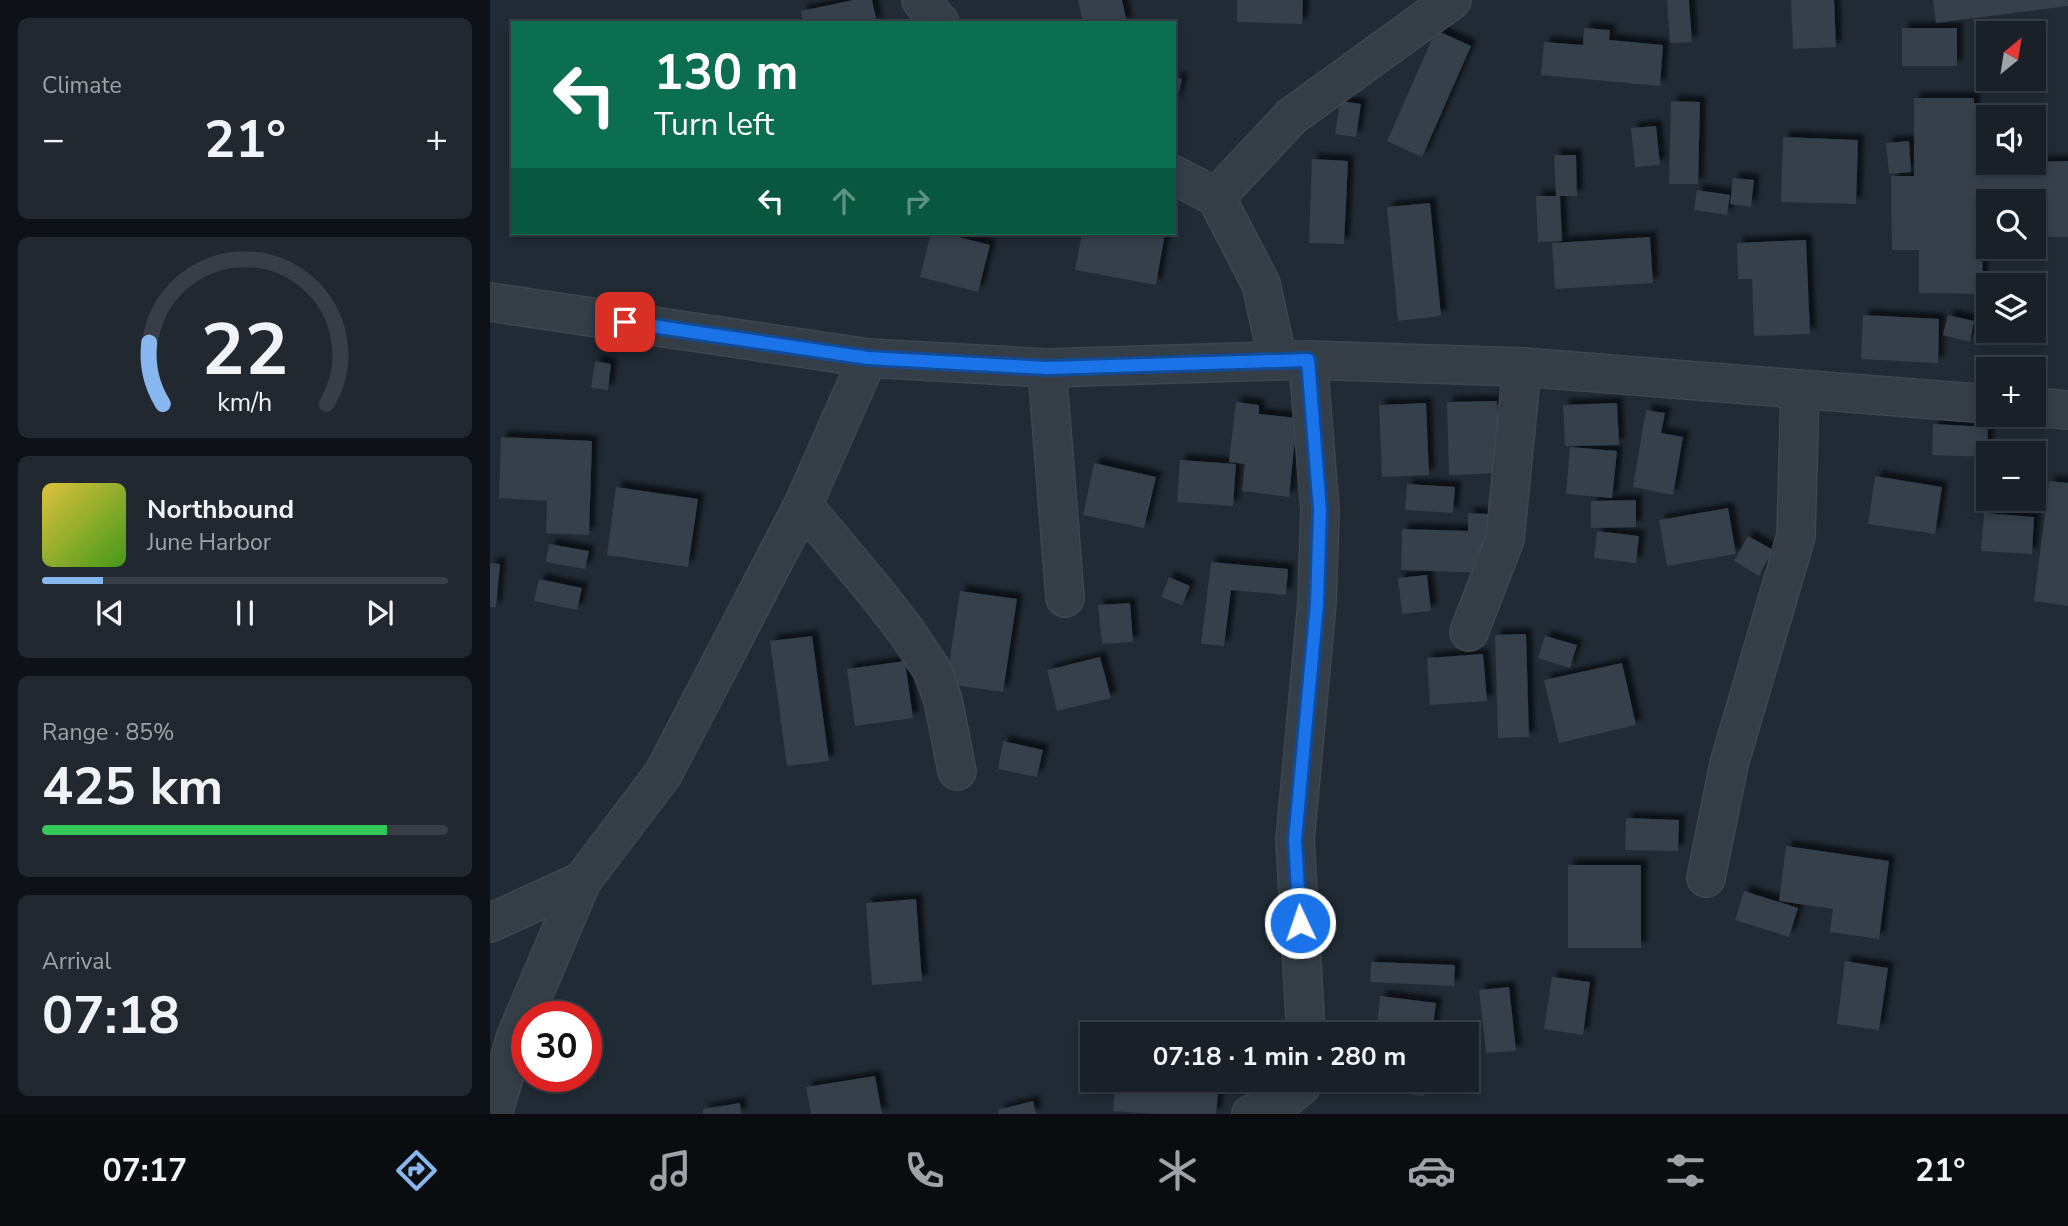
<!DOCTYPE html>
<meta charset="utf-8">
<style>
body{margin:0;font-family:"Nunito Sans",sans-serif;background:#222830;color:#f1f3f6;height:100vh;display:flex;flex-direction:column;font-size:26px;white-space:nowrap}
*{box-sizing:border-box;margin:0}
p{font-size:23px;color:#9fa3a8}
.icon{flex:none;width:38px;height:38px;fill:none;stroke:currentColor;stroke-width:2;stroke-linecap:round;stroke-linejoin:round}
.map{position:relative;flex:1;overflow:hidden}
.panel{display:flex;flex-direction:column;gap:18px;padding:18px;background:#0e1216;width:490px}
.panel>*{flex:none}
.hud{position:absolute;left:21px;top:21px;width:665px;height:214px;border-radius:0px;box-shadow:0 4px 10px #0003,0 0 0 2px #373e45;background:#0b6e4f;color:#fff;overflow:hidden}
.needle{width:46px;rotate:30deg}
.tools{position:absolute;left:1486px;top:21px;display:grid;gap:14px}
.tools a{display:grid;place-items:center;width:70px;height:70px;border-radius:0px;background:#192028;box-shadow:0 4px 10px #0003,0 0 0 2px #373e45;font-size:35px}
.speed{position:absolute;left:21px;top:1001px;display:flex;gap:14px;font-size:35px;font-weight:700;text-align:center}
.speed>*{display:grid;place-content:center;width:91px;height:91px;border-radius:50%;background:#192028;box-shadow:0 4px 10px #0003,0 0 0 2px #373e45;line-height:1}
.speed .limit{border:10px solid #d22;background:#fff;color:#111}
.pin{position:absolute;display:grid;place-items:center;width:60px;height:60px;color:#fff;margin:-30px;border-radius:14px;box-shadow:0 4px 10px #0006}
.me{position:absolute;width:77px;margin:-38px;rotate:357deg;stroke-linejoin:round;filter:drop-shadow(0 0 5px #0008)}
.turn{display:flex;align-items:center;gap:24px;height:147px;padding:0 28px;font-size:32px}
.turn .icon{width:91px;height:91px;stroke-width:2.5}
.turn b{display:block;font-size:49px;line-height:60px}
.lanes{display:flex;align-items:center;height:66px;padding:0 28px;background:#0003;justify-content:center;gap:35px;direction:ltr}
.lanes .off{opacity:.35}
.big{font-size:52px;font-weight:700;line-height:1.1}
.panel .widget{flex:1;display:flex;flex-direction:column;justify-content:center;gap:10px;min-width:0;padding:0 24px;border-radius:10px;background:#222830}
.panel .dial{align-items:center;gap:0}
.dial svg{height:182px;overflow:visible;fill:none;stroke:#373e45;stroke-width:7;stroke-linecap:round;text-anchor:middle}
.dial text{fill:#f1f3f6;stroke:none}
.song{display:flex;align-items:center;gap:21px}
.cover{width:84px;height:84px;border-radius:10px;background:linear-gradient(135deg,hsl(50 70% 55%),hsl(100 70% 35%))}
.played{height:7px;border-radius:4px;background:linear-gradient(90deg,#88b6ee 15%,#373e45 15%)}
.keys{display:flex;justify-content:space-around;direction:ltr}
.heat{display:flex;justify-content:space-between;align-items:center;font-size:38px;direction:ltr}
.charge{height:10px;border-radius:5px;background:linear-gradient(90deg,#34c759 85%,#373e45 0)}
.trip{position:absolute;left:590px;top:1022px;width:399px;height:70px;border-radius:0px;background:#192028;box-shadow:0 4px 10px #0003,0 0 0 2px #373e45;font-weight:700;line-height:70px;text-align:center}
.dock{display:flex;height:112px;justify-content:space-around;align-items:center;background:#0a0d10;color:#9fa3a8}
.dock .icon{width:49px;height:49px}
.dock .on{color:#88b6ee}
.dock b{font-size:32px;color:#f1f3f6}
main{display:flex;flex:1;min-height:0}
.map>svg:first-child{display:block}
.building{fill:#343f4c;filter:url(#shadow)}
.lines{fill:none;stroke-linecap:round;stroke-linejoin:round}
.minor-casing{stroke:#3e464f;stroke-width:40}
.minor{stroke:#353d46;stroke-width:37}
.route-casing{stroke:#114b97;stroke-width:18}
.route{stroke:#1a73e8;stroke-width:12}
</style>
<main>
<section class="panel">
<div class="widget"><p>Climate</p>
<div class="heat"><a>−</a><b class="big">21°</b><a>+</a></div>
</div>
<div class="widget dial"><svg viewBox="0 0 100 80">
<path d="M14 69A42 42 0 1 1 86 69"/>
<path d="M14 69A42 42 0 0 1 8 42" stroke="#88b6ee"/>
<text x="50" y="56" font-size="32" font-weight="700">22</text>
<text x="50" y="72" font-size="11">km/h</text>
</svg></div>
<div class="widget">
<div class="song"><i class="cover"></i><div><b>Northbound</b><p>June Harbor</p></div></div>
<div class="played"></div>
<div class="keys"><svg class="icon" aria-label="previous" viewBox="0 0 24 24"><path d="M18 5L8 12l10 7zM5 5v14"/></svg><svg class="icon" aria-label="pause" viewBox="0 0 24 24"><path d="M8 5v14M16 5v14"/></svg><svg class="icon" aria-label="next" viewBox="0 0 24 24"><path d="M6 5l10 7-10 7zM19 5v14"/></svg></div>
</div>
<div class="widget"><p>Range · 85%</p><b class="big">425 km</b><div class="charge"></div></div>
<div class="widget"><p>Arrival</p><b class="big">07:18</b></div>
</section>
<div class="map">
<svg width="1578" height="1114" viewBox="0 0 1578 1114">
<defs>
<filter id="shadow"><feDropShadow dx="6" dy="-6" stdDeviation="2" flood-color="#0009"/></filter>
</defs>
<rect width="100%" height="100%" fill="#212b35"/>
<g class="building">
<path d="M363,0H382L387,23H313L311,11Z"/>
<path d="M588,0H632L637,23H593Z"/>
<path d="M747,0H813L812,24L747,22Z"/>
<path d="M1177,0H1199L1202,42L1180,43Z"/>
<path d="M1301,0H1344L1346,47L1303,49Z"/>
<path d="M1443,0H1578V6L1446,23Z"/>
<path d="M1094,28L1120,30L1119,40L1173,45L1170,86L1051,75L1054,42L1093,45Z"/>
<rect x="1412" y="28" width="55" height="38"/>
<path d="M946,30L981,46L932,157L897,141Z"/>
<path d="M684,77L692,79L685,106H684Z"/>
<path d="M1424,98H1484V161H1498V163L1578,161V237H1544V201H1498V236H1493L1492,294L1429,293V250H1402L1401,176H1424Z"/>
<path d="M850,101L871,104L866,137L845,134Z"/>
<path d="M1181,101L1210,102L1208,184H1179Z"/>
<path d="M1166,126L1170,165L1145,167L1141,128Z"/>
<path d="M1293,137L1368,140L1366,204L1291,202Z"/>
<path d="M1419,141L1421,172L1399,174L1396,143Z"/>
<path d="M1064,155H1086L1087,196H1070L1072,241L1048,242L1046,196H1066Z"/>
<path d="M822,159L858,161L854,244L819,243Z"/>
<path d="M1243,178L1264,180L1261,207L1240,204Z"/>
<path d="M1207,190L1240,195L1237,215L1204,210Z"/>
<path d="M940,203L951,316L908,321L897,207Z"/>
<path d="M441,233H453L500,245L488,292L430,277Z"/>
<path d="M592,233H675L666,285L585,270Z"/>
<path d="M1160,237L1163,283L1065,289L1062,243Z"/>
<path d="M1316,240L1320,334L1264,336L1262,279H1248L1247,243Z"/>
<path d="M1373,315L1449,319L1448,363L1371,359Z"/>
<path d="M1458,315L1484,321L1480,342L1453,335Z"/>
<path d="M105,361L121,364L118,390L101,388Z"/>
<path d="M1007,401L1010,473L959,475L957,402Z"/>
<path d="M746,402L769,405V414L807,418L799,497L752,491L755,464L739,462Z"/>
<path d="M936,403L939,475L892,477L889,405Z"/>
<path d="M1127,403L1129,445L1075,446L1073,405Z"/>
<path d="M1156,410L1175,413L1171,433L1193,437L1183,495L1143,487Z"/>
<path d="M1443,424L1498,427L1497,457L1442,455Z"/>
<path d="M11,437L102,441L99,535L56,533L57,501L9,498Z"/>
<path d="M1080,447L1127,451L1122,498L1076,494Z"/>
<path d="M690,460L746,464L743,506L687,502Z"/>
<path d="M604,463L666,477L654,528L593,515Z"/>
<path d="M1385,476L1452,487L1445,534L1378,524Z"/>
<path d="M1559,481L1578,483V606L1544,601Z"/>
<path d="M917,484L965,487L963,513L915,510Z"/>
<path d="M126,487L208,499L198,567L117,555Z"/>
<path d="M1146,500V527L1101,528V501Z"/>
<path d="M1238,508L1246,554L1177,566L1169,520Z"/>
<path d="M978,513L998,514L997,573L911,570L912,529L978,531Z"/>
<path d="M1494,513L1544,517L1542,554L1491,551Z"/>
<path d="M1107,531L1149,536L1146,563L1104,558Z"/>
<path d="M1258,536L1283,550L1269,576L1244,561Z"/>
<path d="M59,544L99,551L95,569L56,562Z"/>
<path d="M721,562L798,569L796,595L741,590L734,646L711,644Z"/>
<path d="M0,563L10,564L6,607H0Z"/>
<path d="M937,575L941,611L912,614L908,578Z"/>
<path d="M679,577L700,586L692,605L671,597Z"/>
<path d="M49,579L92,588L87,610L44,601Z"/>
<path d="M470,591L527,599L513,692L456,684Z"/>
<path d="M640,603L643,642L612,644L608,605Z"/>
<path d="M1036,634L1039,737L1008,738L1005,635Z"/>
<path d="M322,636L339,761L297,766L280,641Z"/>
<path d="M1055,636L1087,645L1080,668L1048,658Z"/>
<path d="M993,654L997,701L940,705L937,658Z"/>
<path d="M610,657L621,698L567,711L557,670Z"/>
<path d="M415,661L423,718L365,726L357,669Z"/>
<path d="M1132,663L1146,725L1069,743L1054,680Z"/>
<path d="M513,741L553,750L547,777L508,769Z"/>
<path d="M1136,818L1189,820L1188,851L1135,850Z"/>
<path d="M1296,846L1399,861L1389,939L1340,932L1343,909L1289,901Z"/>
<rect x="1078" y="865" width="73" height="83"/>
<path d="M1254,891L1308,908L1299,937L1245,920Z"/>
<path d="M426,899L432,981L382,985L376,903Z"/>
<path d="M1355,961L1398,968L1389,1030L1347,1024Z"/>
<path d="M881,962L965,965L964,986L880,982Z"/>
<path d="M1062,977L1100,982L1093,1035L1054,1029Z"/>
<path d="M1019,987L1026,1051L996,1053L989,990Z"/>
<path d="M890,996L946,1003L942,1034H886Z"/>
<path d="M385,1076L392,1114H321L316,1087Z"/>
<path d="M880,1080H937L934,1096L879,1089Z"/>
<path d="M625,1086L728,1094L726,1114H666L623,1111Z"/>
<path d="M543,1101L546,1114H509L508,1110Z"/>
<path d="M250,1103L251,1114H213V1109Z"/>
</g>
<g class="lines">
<defs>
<g id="minor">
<path d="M431,0L450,23"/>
<path d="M684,175L726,197L771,284L788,361"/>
<path d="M726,197L802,116L962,0"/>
<path d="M0,302L378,358L557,368L818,360L1032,367L1498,404"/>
<path d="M557,368L575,598"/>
<path d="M1544,407L1578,410"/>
<path d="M313,505L388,595L416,631L442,670L453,700L467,771"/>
<path d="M979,632L1015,539L1032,367"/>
<path d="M1216,878L1239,764L1306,536L1310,389"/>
<path d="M0,923L92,881"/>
<path d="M816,1034L805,840L827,603L830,510L818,360"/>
<path d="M3,1114L26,1036L92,881L173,774L313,505L378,358"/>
<path d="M761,1114L789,1104L811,1086L812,1080"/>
</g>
</defs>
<use href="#minor" class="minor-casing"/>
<use href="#minor" class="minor"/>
</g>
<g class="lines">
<defs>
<path id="route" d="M135,322L378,358L557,368L818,360L830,510L827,603L805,840L810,923"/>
</defs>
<use href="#route" class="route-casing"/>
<use href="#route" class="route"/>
</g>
</svg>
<div class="tools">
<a><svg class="needle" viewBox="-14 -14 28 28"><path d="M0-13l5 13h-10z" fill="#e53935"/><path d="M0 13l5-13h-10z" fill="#9fa3a8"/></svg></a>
<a><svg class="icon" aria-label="sound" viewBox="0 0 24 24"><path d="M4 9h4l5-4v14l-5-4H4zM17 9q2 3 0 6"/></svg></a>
<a><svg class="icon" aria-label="search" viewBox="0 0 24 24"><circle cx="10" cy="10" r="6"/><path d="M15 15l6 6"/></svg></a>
<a><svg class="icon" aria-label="layers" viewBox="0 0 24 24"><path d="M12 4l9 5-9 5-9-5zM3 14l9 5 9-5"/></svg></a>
<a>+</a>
<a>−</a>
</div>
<div class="speed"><div class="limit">30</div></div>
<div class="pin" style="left:135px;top:322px;background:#d93025"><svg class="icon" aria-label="arrive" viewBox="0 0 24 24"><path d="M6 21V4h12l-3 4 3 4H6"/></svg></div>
<svg class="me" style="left:810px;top:923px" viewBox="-20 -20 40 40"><circle r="17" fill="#1a73e8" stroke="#fff" stroke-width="3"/><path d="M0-11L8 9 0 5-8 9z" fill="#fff"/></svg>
<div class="trip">07:18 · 1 min · 280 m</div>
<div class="hud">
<div class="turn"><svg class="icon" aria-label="left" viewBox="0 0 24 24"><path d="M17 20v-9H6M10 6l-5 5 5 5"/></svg><div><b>130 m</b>Turn left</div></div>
<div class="lanes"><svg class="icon" aria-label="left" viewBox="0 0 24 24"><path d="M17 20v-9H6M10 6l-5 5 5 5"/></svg><svg class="icon off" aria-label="ahead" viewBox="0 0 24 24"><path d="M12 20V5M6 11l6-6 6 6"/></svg><svg class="icon off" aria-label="right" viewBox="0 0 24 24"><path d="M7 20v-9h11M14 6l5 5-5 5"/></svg></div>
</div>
</div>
</main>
<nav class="dock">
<b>07:17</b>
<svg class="icon on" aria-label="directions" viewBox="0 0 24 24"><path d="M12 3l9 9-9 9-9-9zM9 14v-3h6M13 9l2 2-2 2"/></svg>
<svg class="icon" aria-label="music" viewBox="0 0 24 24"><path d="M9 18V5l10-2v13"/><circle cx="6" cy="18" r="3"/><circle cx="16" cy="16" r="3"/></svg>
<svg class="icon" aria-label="phone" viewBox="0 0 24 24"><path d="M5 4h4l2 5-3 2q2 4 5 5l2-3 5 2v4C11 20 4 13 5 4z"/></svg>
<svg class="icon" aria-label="climate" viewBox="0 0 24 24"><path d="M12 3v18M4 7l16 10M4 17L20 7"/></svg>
<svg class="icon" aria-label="car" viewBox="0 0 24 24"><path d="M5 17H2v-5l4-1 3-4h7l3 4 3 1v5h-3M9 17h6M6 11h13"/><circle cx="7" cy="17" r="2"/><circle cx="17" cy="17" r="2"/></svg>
<svg class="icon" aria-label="filters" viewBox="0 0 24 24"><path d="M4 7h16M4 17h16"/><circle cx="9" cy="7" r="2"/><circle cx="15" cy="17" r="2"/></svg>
<b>21°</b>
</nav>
